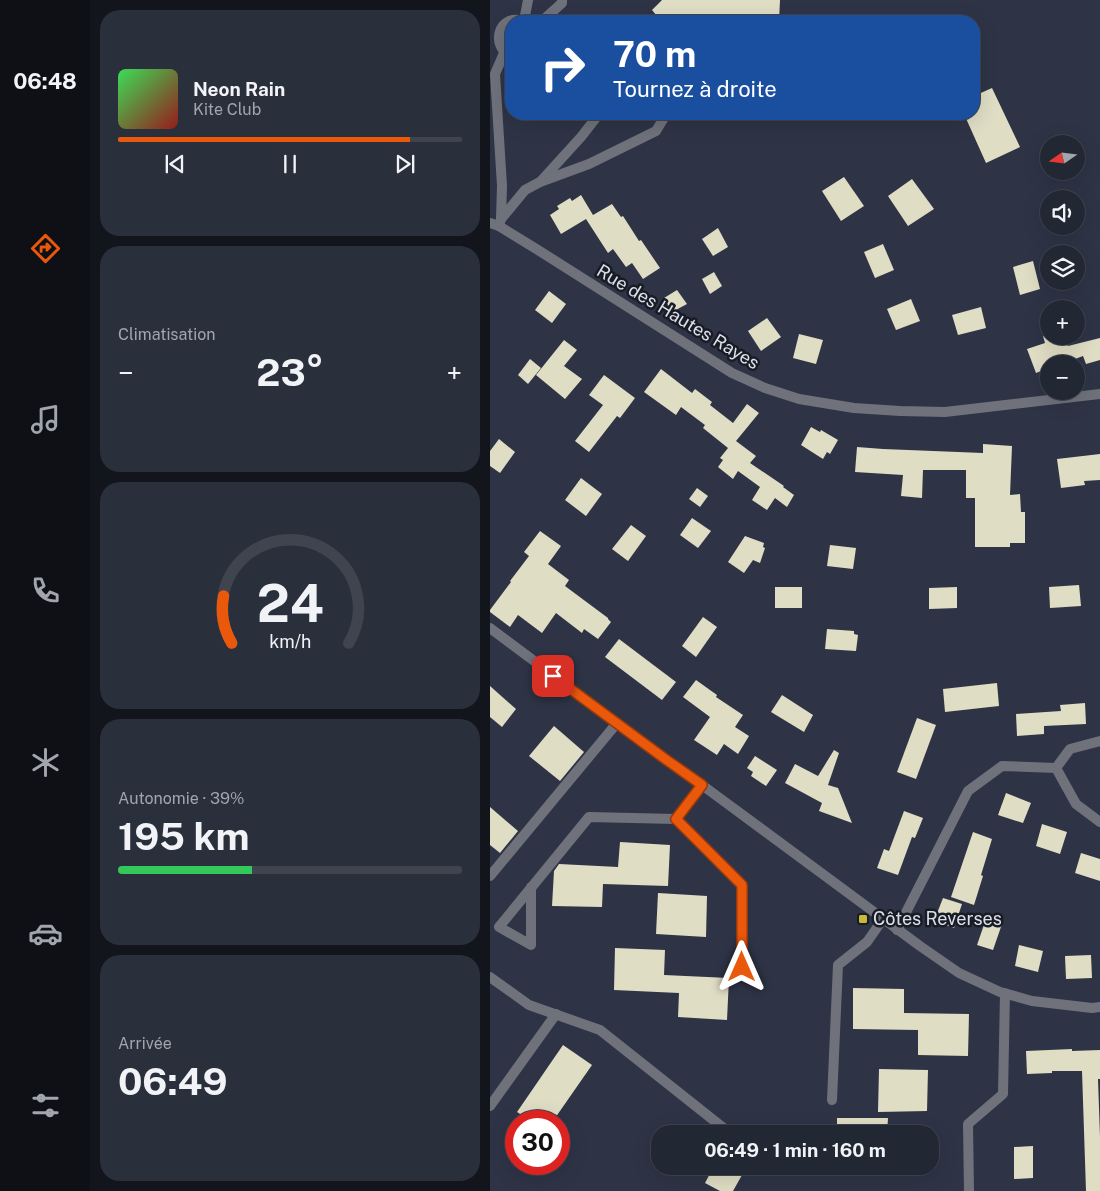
<!DOCTYPE html>
<html lang="fr">
<meta charset="utf-8">
<style>
body{margin:0;font-family:"Public Sans",sans-serif;background:#2a2f3c;color:#f1f3f6;height:100vh;display:flex;flex-direction:column;font-size:19px;white-space:nowrap}
*{box-sizing:border-box;margin:0}
p{font-size:16px;color:#a2a5ac}
.icon{flex:none;width:28px;height:28px;fill:none;stroke:currentColor;stroke-width:2;stroke-linecap:round;stroke-linejoin:round}
.map{position:relative;flex:1;overflow:hidden}
.sheet{display:flex;flex-direction:column;gap:10px;padding:10px;background:#13151d;width:400px}
.sheet>*{flex:none}
.hud{position:absolute;left:15px;top:15px;width:475px;height:105px;border-radius:20px;box-shadow:0 5px 20px #0002,0 0 0 1px #3f444f;background:#1a4fa0;color:#fff;overflow:hidden}
.needle{width:32px;rotate:256deg}
.fabs{position:absolute;left:550px;top:135px;display:grid;gap:10px}
.fabs a{display:grid;place-items:center;width:45px;height:45px;border-radius:50%;background:#222734;box-shadow:0 5px 20px #0002,0 0 0 1px #3f444f;font-size:25px}
.speed{position:absolute;left:15px;top:1110px;display:flex;gap:10px;font-size:25px;font-weight:700;text-align:center}
.speed>*{display:grid;place-content:center;width:65px;height:65px;border-radius:50%;background:#222734;box-shadow:0 5px 20px #0002,0 0 0 1px #3f444f;line-height:1}
.speed .limit{border:8px solid #d22;background:#fff;color:#111}
.pin{position:absolute;display:grid;place-items:center;width:42px;height:42px;color:#fff;margin:-21px;border-radius:10px;box-shadow:0 2px 8px #0006}
.me{position:absolute;width:55px;margin:-28px;rotate:0deg;stroke-linejoin:round;filter:drop-shadow(0 0 4px #0008)}
.turn{display:flex;align-items:center;gap:18px;height:105px;padding:0 25px;font-size:22px}
.turn .icon{width:65px;height:65px;stroke-width:2.5}
.turn b{display:block;font-size:35px;line-height:42px}
.big{font-size:38px;font-weight:700;line-height:1.1}
.sheet .card{flex:1;display:flex;flex-direction:column;justify-content:center;gap:8px;min-width:0;padding:0 18px;border-radius:20px;background:#2a2f3c}
.sheet .dial{align-items:center;gap:0}
.dial svg{height:130px;overflow:visible;fill:none;stroke:#3f444f;stroke-width:7;stroke-linecap:round;text-anchor:middle}
.dial text{fill:#f1f3f6;stroke:none}
.song{display:flex;align-items:center;gap:15px}
.cover{width:60px;height:60px;border-radius:8px;background:linear-gradient(135deg,hsl(130 70% 55%),hsl(0 70% 35%))}
.played{height:5px;border-radius:2px;background:linear-gradient(90deg,#ea580c 85%,#3f444f 85%)}
.keys{display:flex;justify-content:space-around;direction:ltr}
.heat{display:flex;justify-content:space-between;align-items:center;font-size:28px;direction:ltr}
.charge{height:8px;border-radius:4px;background:linear-gradient(90deg,#34c759 39%,#3f444f 0)}
.trip{position:absolute;left:161px;top:1125px;width:288px;height:50px;border-radius:20px;background:#222734;box-shadow:0 5px 20px #0002,0 0 0 1px #3f444f;font-weight:700;line-height:50px;text-align:center}
main{display:flex;flex:1;min-height:0}
.dock{display:flex;flex-direction:column;width:90px;justify-content:space-around;align-items:center;background:#0e1015;color:#a2a5ac}
.dock .icon{width:35px;height:35px}
.dock .on{color:#ea580c}
.dock b{font-size:22px;color:#f1f3f6}
.map>svg:first-child{display:block}
.building{fill:#e0ddc5}
.lines{fill:none;stroke-linecap:round;stroke-linejoin:round}
.service{stroke:#6f727b;stroke-width:10}
.minor{stroke:#6f727b;stroke-width:10}
.route-casing{stroke:#983908;stroke-width:12}
.route{stroke:#ea580c;stroke-width:9}
.poi-dot{fill:#cbba39;stroke:#191c24;stroke-width:2}
.labels{text-anchor:middle;stroke-width:5;stroke-linejoin:round;paint-order:stroke}
.street-label{font-size:18px;fill:#dce0ec;stroke:#191c24}
.poi-label{font-size:18px;fill:#dce0ec;stroke:#191c24;text-anchor:start}
</style>
<main>
<nav class="dock">
<b>06:48</b>
<svg class="icon on" aria-label="directions" viewBox="0 0 24 24"><path d="M12 3l9 9-9 9-9-9zM9 14v-3h6M13 9l2 2-2 2"/></svg>
<svg class="icon" aria-label="music" viewBox="0 0 24 24"><path d="M9 18V5l10-2v13"/><circle cx="6" cy="18" r="3"/><circle cx="16" cy="16" r="3"/></svg>
<svg class="icon" aria-label="phone" viewBox="0 0 24 24"><path d="M5 4h4l2 5-3 2q2 4 5 5l2-3 5 2v4C11 20 4 13 5 4z"/></svg>
<svg class="icon" aria-label="climate" viewBox="0 0 24 24"><path d="M12 3v18M4 7l16 10M4 17L20 7"/></svg>
<svg class="icon" aria-label="car" viewBox="0 0 24 24"><path d="M5 17H2v-5l4-1 3-4h7l3 4 3 1v5h-3M9 17h6M6 11h13"/><circle cx="7" cy="17" r="2"/><circle cx="17" cy="17" r="2"/></svg>
<svg class="icon" aria-label="filters" viewBox="0 0 24 24"><path d="M4 7h16M4 17h16"/><circle cx="9" cy="7" r="2"/><circle cx="15" cy="17" r="2"/></svg>
</nav>
<section class="sheet">
<div class="card">
<div class="song"><i class="cover"></i><div><b>Neon Rain</b><p>Kite Club</p></div></div>
<div class="played"></div>
<div class="keys"><svg class="icon" aria-label="previous" viewBox="0 0 24 24"><path d="M18 5L8 12l10 7zM5 5v14"/></svg><svg class="icon" aria-label="pause" viewBox="0 0 24 24"><path d="M8 5v14M16 5v14"/></svg><svg class="icon" aria-label="next" viewBox="0 0 24 24"><path d="M6 5l10 7-10 7zM19 5v14"/></svg></div>
</div>
<div class="card"><p>Climatisation</p>
<div class="heat"><a>−</a><b class="big">23°</b><a>+</a></div>
</div>
<div class="card dial"><svg viewBox="0 0 100 80">
<path d="M14 69A42 42 0 1 1 86 69"/>
<path d="M14 69A42 42 0 0 1 9 40" stroke="#ea580c"/>
<text x="50" y="56" font-size="32" font-weight="700">24</text>
<text x="50" y="72" font-size="11">km/h</text>
</svg></div>
<div class="card"><p>Autonomie · 39%</p><b class="big">195 km</b><div class="charge"></div></div>
<div class="card"><p>Arrivée</p><b class="big">06:49</b></div>
</section>
<div class="map">
<svg width="610" height="1191" viewBox="0 0 610 1191">
<rect width="100%" height="100%" fill="#2e3446"/>
<g class="building">
<path d="M172,0H290L289,21L237,19V21H171L162,10Z"/>
<path d="M502,88L530,147L496,163L474,114H484V96Z"/>
<path d="M354,177L374,206L351,221L332,191Z"/>
<path d="M422,179L444,209L418,226L398,196Z"/>
<path d="M91,195L103,215L122,204L131,217L133,216L149,241L151,240L170,268L153,279L142,263L136,267L123,249L118,253L96,219L71,234L60,215L69,209L67,206L80,198L82,201Z"/>
<path d="M228,228L238,247L223,256L212,239Z"/>
<path d="M393,244L404,270L385,278L374,252Z"/>
<path d="M543,261L550,289L530,295L523,267Z"/>
<path d="M224,272L232,286L220,294L212,279Z"/>
<path d="M187,290L197,304L182,312L174,298Z"/>
<path d="M59,291L76,304L62,323L45,310Z"/>
<path d="M421,299L430,321L406,330L397,309Z"/>
<path d="M491,307L496,328L468,335L462,315Z"/>
<path d="M277,318L291,337L271,351L258,331Z"/>
<path d="M309,334L333,340L326,364L303,358Z"/>
<path d="M553,336H575L578,346L610,338V360L596,364L593,356L572,364H559V368L546,373L537,349L555,343Z"/>
<path d="M74,340L87,350L74,366L92,379L75,399L46,375Z"/>
<path d="M40,359L51,368L38,384L28,375Z"/>
<path d="M171,369L202,393L205,389L222,402L220,405L243,423L257,404L269,413L246,441L266,456L260,463L294,486L293,487L304,495L297,507L285,498L277,510L262,500L270,487L248,471L243,479L228,467L233,460L230,458L238,448L213,428L215,425L191,407L186,415L154,392Z"/>
<path d="M114,375L145,398L130,418L127,416L99,452L85,441L113,405L99,395Z"/>
<path d="M321,427L330,432L331,430L348,440L340,454L337,452L333,459L311,445Z"/>
<path d="M9,439L25,452L10,473L0,466V451Z"/>
<path d="M493,444L522,446L520,495L530,494L531,512H535V543H520V547H485V498H476V470H433L432,498L411,496L413,475L365,472L367,447L393,449L493,453Z"/>
<path d="M610,454V480L594,481L595,485L571,488L567,459Z"/>
<path d="M91,478L112,494L96,516L75,500Z"/>
<path d="M207,488L218,496L210,507L199,499Z"/>
<path d="M202,518L221,531L208,548L190,535Z"/>
<path d="M141,525L156,536L138,561L122,549Z"/>
<path d="M50,531L71,546L58,564L79,580L75,586L118,618V619L121,622L108,639L94,629L92,633L66,613L52,633L28,615L20,627L0,612V610L21,582L20,581L39,556L34,552Z"/>
<path d="M255,536L274,543L273,547L275,548L270,563L263,560L254,573L238,562Z"/>
<path d="M340,545L366,548L363,569L337,566Z"/>
<path d="M589,585L591,606L560,608L559,587Z"/>
<rect x="285" y="587" width="27" height="21"/>
<path d="M467,587V608L439,609V588Z"/>
<path d="M213,617L227,627L206,657L192,646Z"/>
<path d="M337,629L364,631V634L368,635L366,651L335,649Z"/>
<path d="M129,639L186,682L172,700L115,657Z"/>
<path d="M206,680L227,695L226,697L253,715L245,727L259,736L248,754L234,744L227,755L204,740L220,717L193,697Z"/>
<path d="M507,683L509,706L455,712L453,689Z"/>
<path d="M0,686L26,709L12,727L0,717Z"/>
<path d="M292,695L323,715L314,732L281,712Z"/>
<path d="M595,703L596,724L554,726V734L527,736L526,714L571,711L570,705Z"/>
<path d="M427,718L446,725L426,779L407,772Z"/>
<path d="M64,726L94,752L70,781L39,756Z"/>
<path d="M344,750L349,753L338,785L348,788L362,823L329,811L332,803L295,783L305,764L328,776Z"/>
<path d="M265,756L287,770L276,786L261,776L263,772L257,768Z"/>
<path d="M516,793L541,803L533,823L508,815Z"/>
<path d="M0,807L28,831L10,853L0,845Z"/>
<path d="M414,811L433,818L425,838L422,837L408,875L387,868L394,849L399,851Z"/>
<path d="M552,824L577,832L570,854L546,846Z"/>
<path d="M483,832L502,839L491,875L493,876L484,905L461,897Z"/>
<path d="M130,842L180,845L178,886L113,884L112,907L62,906L64,871L69,864L128,867Z"/>
<path d="M591,853L610,859V881L585,873Z"/>
<path d="M168,893L217,896L216,937L166,934Z"/>
<path d="M453,898L472,904L464,928L444,921Z"/>
<path d="M496,919L512,924L503,950L487,945Z"/>
<path d="M529,945L553,951L548,972L525,966Z"/>
<path d="M125,948L175,950L174,975L239,978L237,1020L188,1017L189,993L124,990Z"/>
<path d="M601,955L602,978L576,979L575,956Z"/>
<path d="M363,988L414,989V1013L479,1014L478,1056L428,1055V1030L363,1029Z"/>
<path d="M73,1045L102,1065L63,1121H41L27,1112Z"/>
<path d="M582,1049V1051L610,1050V1079H608L610,1137V1191H596L592,1071H562V1073L537,1074L536,1051Z"/>
<path d="M389,1069L438,1070L437,1111L388,1112Z"/>
<path d="M347,1118H398L397,1134H347Z"/>
<path d="M543,1146V1178L524,1179V1147Z"/>
<path d="M224,1166H238L252,1175L243,1191H230L215,1183Z"/>
</g>
<g class="lines">
<g class="service">
<path d="M34,21L38,0"/>
<path d="M52,21L72,3V0"/>
<path d="M0,876L127,723"/>
<path d="M342,1100L348,965L377,942L393,919"/>
<path d="M479,1191L478,1124L513,1094L515,993"/>
</g>
<g class="minor">
<path d="M21,56C0,47 8,13 33,21"/>
<path d="M51,181L91,137L109,114"/>
<path d="M11,219L12,186L5,74L14,53"/>
<path d="M0,223L9,226L48,250L242,373L275,388L309,399L364,408L410,411L455,412L610,394"/>
<path d="M9,226L11,219L35,190L50,182L99,164L166,131L175,116L174,114"/>
<path d="M0,628L178,761L212,785L430,946L469,973L510,992L542,1001L602,1008L610,1007"/>
<path d="M566,768L580,749L610,741"/>
<path d="M186,819L212,785"/>
<path d="M41,887V945L9,927L99,817L186,819L251,885L252,967"/>
<path d="M407,930L478,791L512,766L566,768L586,804L610,822"/>
<path d="M0,977L39,1005L110,1030L241,1134"/>
<path d="M0,1106L66,1014"/>
</g>
</g>
<g class="lines">
<defs>
<path id="route" d="M63,676L178,761L212,785L186,819L252,885V967"/>
</defs>
<use href="#route" class="route-casing"/>
<use href="#route" class="route"/>
</g>
<rect class="poi-dot" x="368" y="914" width="10" height="10" rx="2.5"/>
<g class="labels">
<g class="street-label">
<text transform="translate(188 317) rotate(31)" y="6">Rue des Hautes Rayes</text>
</g>
<g class="poi-label">
<text x="383" y="925">Côtes Reverses</text>
</g>
</g>
</svg>
<div class="fabs">
<a><svg class="needle" viewBox="-14 -14 28 28"><path d="M0-13l5 13h-10z" fill="#e53935"/><path d="M0 13l5-13h-10z" fill="#a2a5ac"/></svg></a>
<a><svg class="icon" aria-label="sound" viewBox="0 0 24 24"><path d="M4 9h4l5-4v14l-5-4H4zM17 9q2 3 0 6"/></svg></a>
<a><svg class="icon" aria-label="layers" viewBox="0 0 24 24"><path d="M12 4l9 5-9 5-9-5zM3 14l9 5 9-5"/></svg></a>
<a>+</a>
<a>−</a>
</div>
<div class="speed"><div class="limit">30</div></div>
<div class="pin" style="left:63px;top:676px;background:#d93025"><svg class="icon" aria-label="arrive" viewBox="0 0 24 24"><path d="M6 21V4h12l-3 4 3 4H6"/></svg></div>
<svg class="me" style="left:252px;top:967px" viewBox="-20 -20 40 40"><path d="M0-17L14 15 0 8-14 15z" fill="#ea580c" stroke="#fff" stroke-width="4"/></svg>
<div class="trip">06:49 · 1 min · 160 m</div>
<div class="hud">
<div class="turn"><svg class="icon" aria-label="right" viewBox="0 0 24 24"><path d="M7 20v-9h11M14 6l5 5-5 5"/></svg><div><b>70 m</b>Tournez à droite</div></div>
</div>
</div>
</main>
